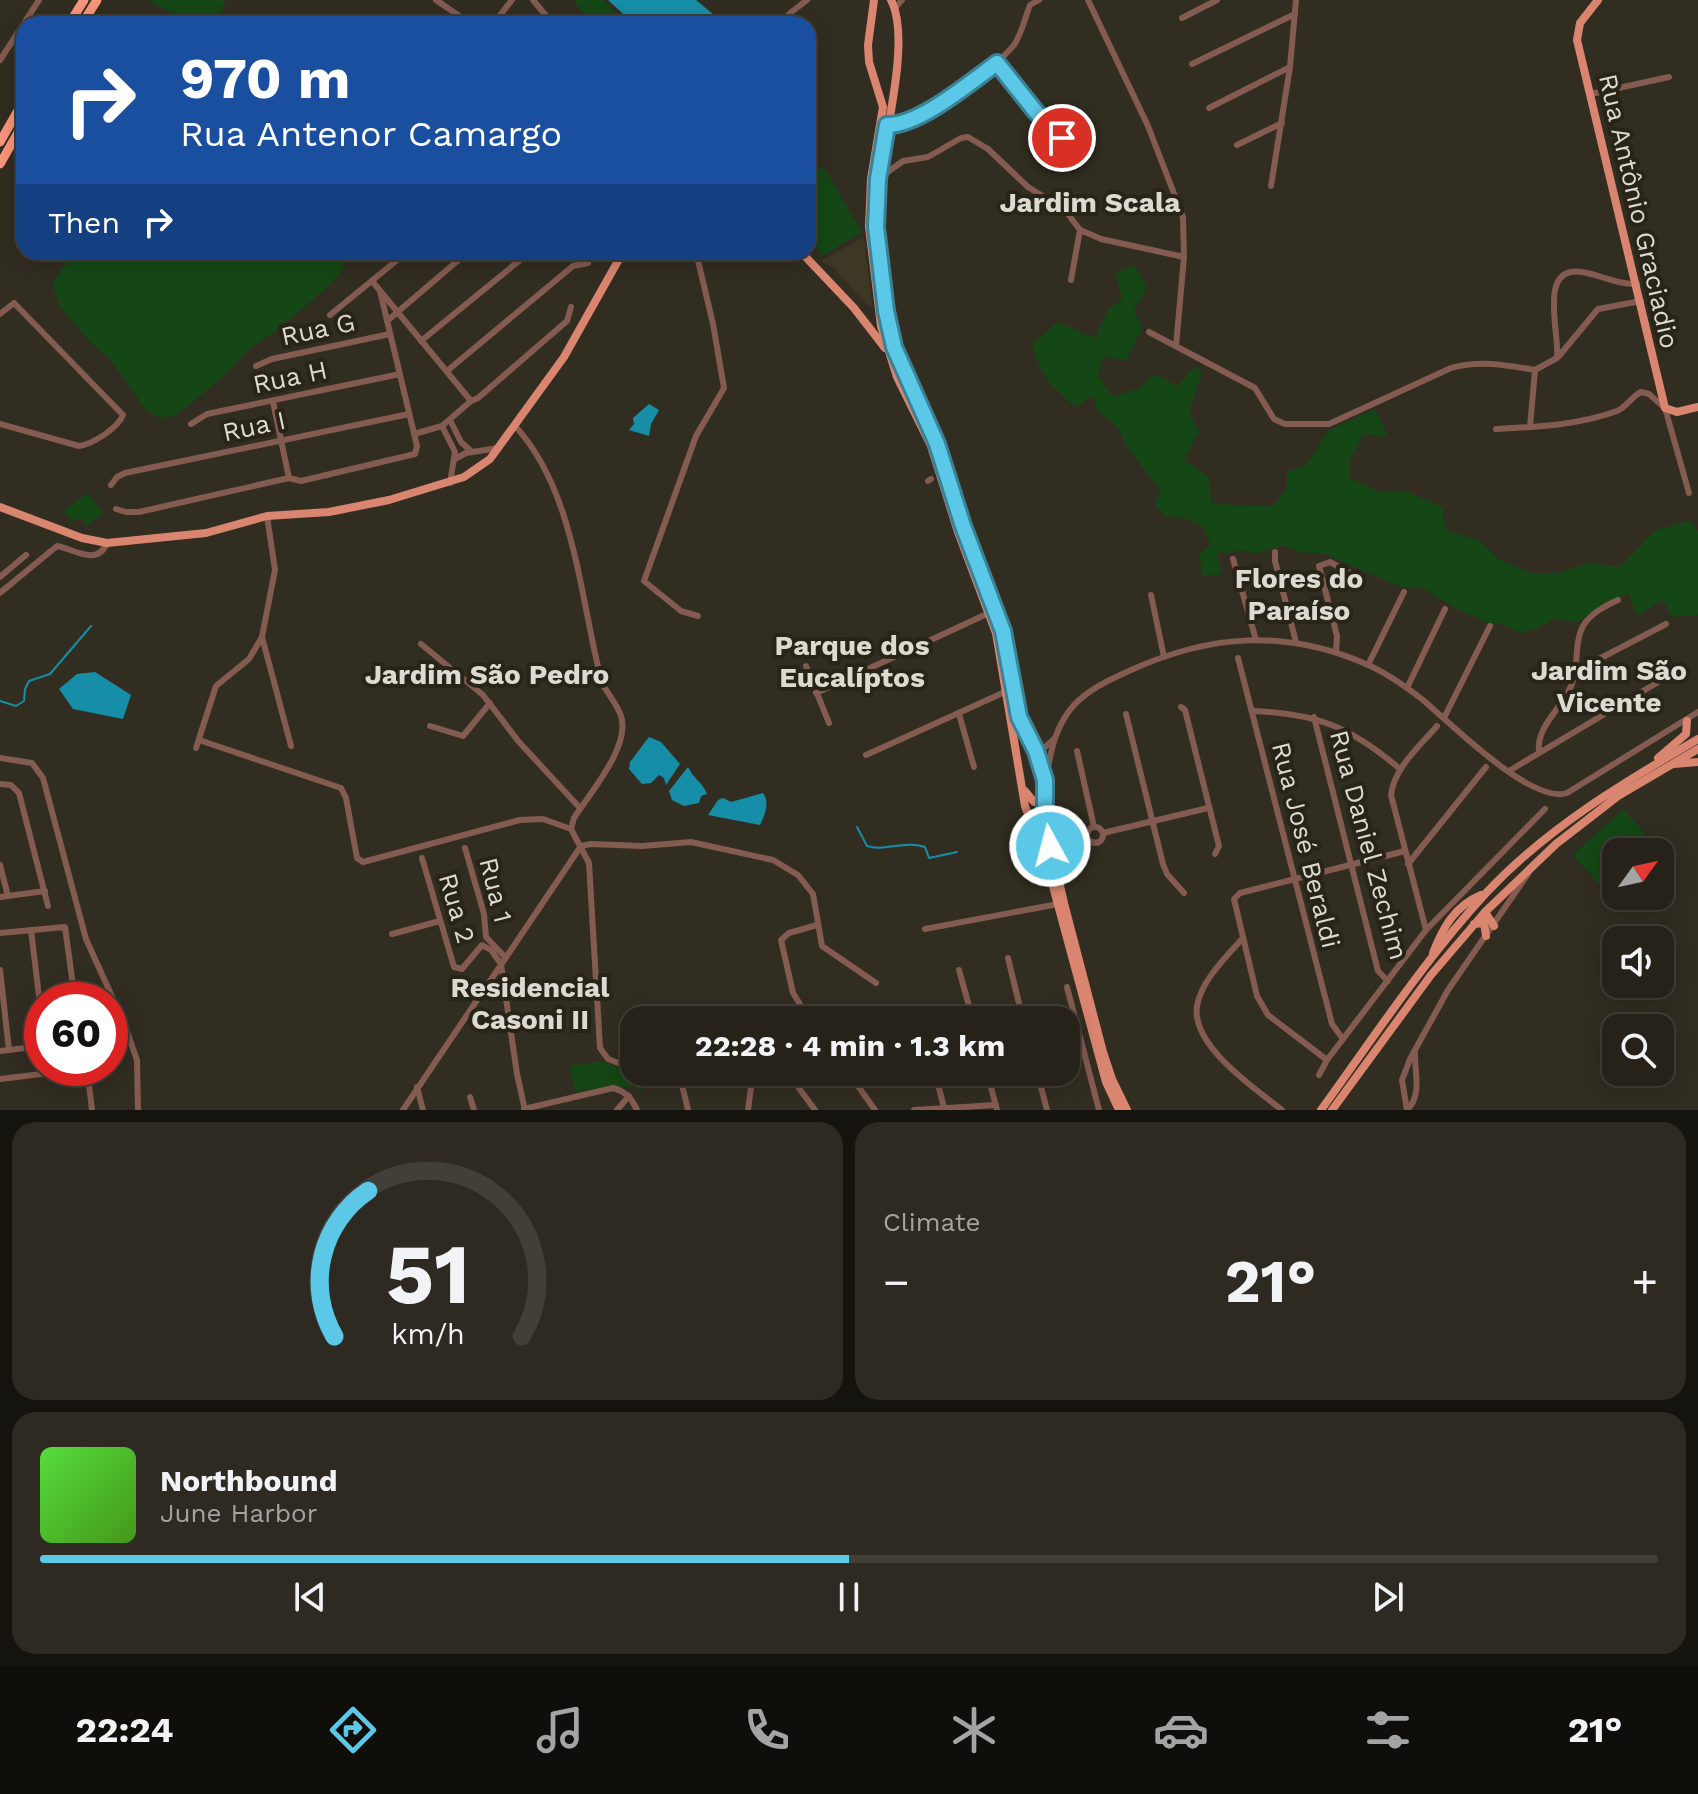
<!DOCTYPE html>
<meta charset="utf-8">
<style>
body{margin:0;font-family:"Work Sans",sans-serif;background:#2e2a22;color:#f1f3f6;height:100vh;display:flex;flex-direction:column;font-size:30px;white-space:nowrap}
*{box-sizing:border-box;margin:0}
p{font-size:26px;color:#a4a4a2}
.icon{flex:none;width:44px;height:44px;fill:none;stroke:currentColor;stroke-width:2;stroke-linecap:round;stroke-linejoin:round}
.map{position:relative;height:1110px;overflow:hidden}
.details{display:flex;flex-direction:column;gap:12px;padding:12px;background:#15130e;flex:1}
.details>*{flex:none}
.hud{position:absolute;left:16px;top:16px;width:800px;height:244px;border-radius:24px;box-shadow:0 4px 20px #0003,0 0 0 2px #423f38;background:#1a4fa0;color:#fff;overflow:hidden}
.needle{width:52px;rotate:57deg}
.fabs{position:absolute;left:1602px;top:838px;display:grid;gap:16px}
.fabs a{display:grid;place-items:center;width:72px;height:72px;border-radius:16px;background:#262219;box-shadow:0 4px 20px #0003,0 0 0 2px #423f38;font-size:40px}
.speed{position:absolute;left:24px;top:982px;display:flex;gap:16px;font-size:40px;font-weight:700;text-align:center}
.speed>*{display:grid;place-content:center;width:104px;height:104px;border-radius:50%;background:#262219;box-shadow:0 4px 20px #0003,0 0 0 2px #423f38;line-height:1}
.speed .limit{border:12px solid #d22;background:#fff;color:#111}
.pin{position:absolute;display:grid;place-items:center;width:68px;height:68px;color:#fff;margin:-34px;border:4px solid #fff;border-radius:50%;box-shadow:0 2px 8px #0007}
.me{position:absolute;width:88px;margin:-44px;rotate:353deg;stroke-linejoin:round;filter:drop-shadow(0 0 6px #0008)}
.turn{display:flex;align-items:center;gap:28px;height:168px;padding:0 32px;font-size:36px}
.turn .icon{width:104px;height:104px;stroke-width:2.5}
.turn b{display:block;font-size:56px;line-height:68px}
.then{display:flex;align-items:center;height:76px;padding:0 32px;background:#0003;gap:16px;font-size:30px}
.big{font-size:60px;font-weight:700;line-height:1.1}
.details .card{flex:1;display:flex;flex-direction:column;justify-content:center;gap:12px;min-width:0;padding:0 28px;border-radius:24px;background:#2e2a22}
.details .dial{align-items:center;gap:0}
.dial svg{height:208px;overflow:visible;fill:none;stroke:#423f38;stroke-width:7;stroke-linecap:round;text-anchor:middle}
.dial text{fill:#f1f3f6;stroke:none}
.song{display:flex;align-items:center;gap:24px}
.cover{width:96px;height:96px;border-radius:12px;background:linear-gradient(135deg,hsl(110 70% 55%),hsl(100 70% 35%))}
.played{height:8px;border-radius:4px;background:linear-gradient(90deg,#5ac8e6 50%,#423f38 50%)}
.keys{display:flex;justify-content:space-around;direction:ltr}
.heat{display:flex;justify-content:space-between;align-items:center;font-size:44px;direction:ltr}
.details .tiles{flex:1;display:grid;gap:12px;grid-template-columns:1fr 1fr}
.card:last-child{grid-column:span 2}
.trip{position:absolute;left:620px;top:1006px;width:460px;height:80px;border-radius:24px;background:#262219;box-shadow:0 4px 20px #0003,0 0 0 2px #423f38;font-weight:700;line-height:80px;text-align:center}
.menu{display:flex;height:128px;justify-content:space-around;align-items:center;background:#0f0e0a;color:#a4a4a2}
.menu .icon{width:56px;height:56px}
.menu .current{color:#5ac8e6}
.menu b{font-size:36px;color:#f1f3f6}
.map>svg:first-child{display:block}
.built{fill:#3e3724}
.green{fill:#144715}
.water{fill:#178ea8}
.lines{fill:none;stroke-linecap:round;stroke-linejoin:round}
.stream{stroke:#178ea8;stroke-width:2}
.minor{stroke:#845b50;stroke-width:6}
.major{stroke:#d9856f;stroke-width:8}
.highway{stroke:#fb957b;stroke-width:9}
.route-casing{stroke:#3a8296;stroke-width:20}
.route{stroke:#5ac8e6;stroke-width:14}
.labels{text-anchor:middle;stroke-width:8;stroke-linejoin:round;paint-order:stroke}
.street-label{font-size:26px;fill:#dddad2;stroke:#282418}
.neighbourhood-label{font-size:28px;font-weight:bold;fill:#dddad2;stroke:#282418}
</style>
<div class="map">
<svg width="1698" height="1110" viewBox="0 0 1698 1110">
<rect width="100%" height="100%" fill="#322d21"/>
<path class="built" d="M864,237L872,306L869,307L833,267L821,261Z"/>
<g class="green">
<path d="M148,0H225L217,24H191Z"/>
<path d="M574,0H603L628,24H590Z"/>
<path d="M823,166L862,232L822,256L808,233V175Z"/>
<path d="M66,252H349L340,273L333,282L280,328L249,349L224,376L183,410L174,416L161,418L147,411L108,357L93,345L61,308L52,284L66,263Z"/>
<path d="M1135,265L1147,288L1134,309L1142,328L1126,361L1103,356L1098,376L1113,397L1138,389L1155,374L1178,386L1195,366L1202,372L1189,411L1199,432L1184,460L1208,476L1212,504L1272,506L1287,489V472L1307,464L1329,430L1375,409L1388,436L1363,434L1350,459V478L1380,492H1407L1442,507L1446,530L1478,540L1497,558L1529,573H1560L1587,563L1620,567L1656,530L1690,520L1698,531V615L1672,617L1663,600L1637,616L1628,593L1591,612L1578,622L1554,619L1538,628L1519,633L1500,623H1488L1458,609L1422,588L1401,587L1325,554L1299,552L1284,545L1255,554L1244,550L1217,554L1222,574L1203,576L1199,554L1211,545L1202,526L1182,517L1164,516L1155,504L1160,490L1127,447L1118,427L1098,411L1092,396L1076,407C1049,385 1042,378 1032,344L1058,322L1095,338L1108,310L1122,299L1116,273Z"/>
<path d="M87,493L103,513L87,526L80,517L73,522L64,511Z"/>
<path d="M1623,809L1650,839L1635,852H1616V869L1599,884L1573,855Z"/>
<path d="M601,1061L649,1080L641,1087L640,1093L635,1086L575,1091L570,1066Z"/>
</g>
<g class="water">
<path d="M608,0H696L725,24H634Z"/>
<path d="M649,404L659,410L651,424L649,436L629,430L634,424L633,418Z"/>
<path d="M95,672L131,695L123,719L73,709L59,689L77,674Z"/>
<path d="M649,737L661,742L680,764L666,785L664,778L659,775L651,783L642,784L629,769L630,762Z"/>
<path d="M688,767C693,778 702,782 707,794L701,796L699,803L684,806L672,800L669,791Z"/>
<path d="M763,793C770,802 765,815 760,825L708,815L718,800L723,798L731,802Z"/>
</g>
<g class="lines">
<g class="stream">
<path d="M0,701L16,706L24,701L25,689L29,681L50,674L91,626"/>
<path d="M857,827L867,846C884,852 904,840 925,847L929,858L957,852"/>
</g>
<g class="minor">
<path d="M436,0L471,24"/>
<path d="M533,0L553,24"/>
<path d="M1088,0L1148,126L1183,217L1184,257L1176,346"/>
<path d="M895,8L902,0"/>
<path d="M789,14L807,0"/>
<path d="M1182,18L1217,0"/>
<path d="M493,24L512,0"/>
<path d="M0,60L39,0"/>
<path d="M997,63C1025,98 1050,130 1088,155"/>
<path d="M1192,64L1295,14"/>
<path d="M1591,94L1669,77"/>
<path d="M1209,108L1290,67"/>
<path d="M885,125C918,127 994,70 1014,45C1022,33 1025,18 1030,5L1039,0"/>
<path d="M1237,145L1282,123"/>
<path d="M878,179L903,161L928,157L961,138L968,137L988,149L1028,187L1065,210L1080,230L1071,280"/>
<path d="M1271,186L1290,67L1296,0"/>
<path d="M1080,230L1101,239L1184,257"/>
<path d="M696,252L713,324L724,388L696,436L644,581L681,611L698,616"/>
<path d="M372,281L471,401"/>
<path d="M0,314L14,303L123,415C118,428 93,444 79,446L0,424"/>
<path d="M330,315L407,252"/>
<path d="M387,321L468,252"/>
<path d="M1149,332L1255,388L1274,419L1285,424H1329L1451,368C1481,360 1506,365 1535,370"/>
<path d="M421,341L530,252"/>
<path d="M1559,356L1598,309L1641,301"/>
<path d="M256,366L272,359L390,334"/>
<path d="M447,371L573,266L588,263"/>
<path d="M273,402L289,478"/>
<path d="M450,420L461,442L472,452"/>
<path d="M191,424L207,414L400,374"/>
<path d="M514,425C575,489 580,600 602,683C608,694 617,704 621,716C631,746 590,793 574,818L571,829"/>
<path d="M442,426L455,452L450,483"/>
<path d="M1530,427L1535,370L1557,358C1560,333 1537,265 1582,272C1601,275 1618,285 1637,284"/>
<path d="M1496,429C1536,427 1579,425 1617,411C1627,407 1631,397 1641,392L1649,394L1665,408L1689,493"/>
<path d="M414,434L442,426L471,401L478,398L567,321L571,307"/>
<path d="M455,459L466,453L498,448"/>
<path d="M928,481L931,479"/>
<path d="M111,485L117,477L125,473L409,414"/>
<path d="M116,509L126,512H139L289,478L301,481L415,454L417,446L380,291"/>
<path d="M1275,552V561L1296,642"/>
<path d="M1233,559L1256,640"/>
<path d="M0,577L26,555"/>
<path d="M0,593L57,546C74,549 97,567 107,543"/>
<path d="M1151,595L1164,657"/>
<path d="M262,637L291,746"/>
<path d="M421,644L483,695L519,742L580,808"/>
<path d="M1336,652L1337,636L1319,566L1330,562L1361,579"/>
<path d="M1238,658L1332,1024L1343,1039"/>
<path d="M1368,665L1404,592"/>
<path d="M806,666L829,723"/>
<path d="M1576,671L1666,624"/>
<path d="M1407,688L1445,609"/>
<path d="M816,693L989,613"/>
<path d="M1181,707L1185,710L1219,846L1215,854"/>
<path d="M1252,711C1316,713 1351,727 1400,769"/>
<path d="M959,714L974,767"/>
<path d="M1126,714L1163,864L1167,874L1184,893"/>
<path d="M1314,717L1378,971L1388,981"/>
<path d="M1444,718L1490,626"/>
<path d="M430,726L463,736L490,703"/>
<path d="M199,740L341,788L346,798L357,858L363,862L520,820L543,819L571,829L589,863L600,1048L608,1059L634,1069"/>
<path d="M196,748L216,686L249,659L262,637L275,570L267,516"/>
<path d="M1036,751L1043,749L1054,739"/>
<path d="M1077,751L1094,827"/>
<path d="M1539,751C1536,727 1562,708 1571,686C1580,667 1573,645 1583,626C1591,613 1605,606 1618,600"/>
<path d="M866,755L1007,691"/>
<path d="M0,758L32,763L43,778L86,939L124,1023L137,1060L138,1110"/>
<path d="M1509,771L1675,672L1679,665"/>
<path d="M1046,778C1051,751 1055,726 1074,705C1089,689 1111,679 1131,670C1211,634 1285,629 1366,664C1387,673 1405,686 1423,700C1450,723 1532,805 1567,793L1698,712"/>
<path d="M0,784L11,785L19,793L48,906"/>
<circle cx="1095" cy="835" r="8"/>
<path d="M1047,830L1063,839L1088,832"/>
<path d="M1103,833L1208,808"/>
<path d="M581,846L591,844L642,846L691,842L773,860L798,875L813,894L822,946L876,983"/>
<path d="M465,848L484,914L486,937L505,957"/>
<path d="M422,858L454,967L462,969L482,945L491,950L501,964L517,1074L525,1110"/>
<path d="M1053,862L1066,847L1093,842"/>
<path d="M1408,864L1486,767"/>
<path d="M0,865L8,896"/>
<path d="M0,897L45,891"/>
<path d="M925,929L1058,904"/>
<path d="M31,930L42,1021"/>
<path d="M1426,930L1391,795C1394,768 1419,747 1437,726"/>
<path d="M0,933L65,927L75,1000"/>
<path d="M392,934L440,921"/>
<path d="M1242,939C1226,957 1201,981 1197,1006C1191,1046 1255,1088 1282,1110"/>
<path d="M1008,958L1023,1020"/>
<path d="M0,970L9,1050"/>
<path d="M959,970L973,1020"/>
<path d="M1067,987L1099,1110"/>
<path d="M749,1019L750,1020"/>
<path d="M810,1020L793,993L781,940L789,933L817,925"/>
<path d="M0,1051L42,1046"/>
<path d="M1327,1060L1268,1015L1257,996L1234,899L1240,893L1405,851"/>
<path d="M645,1072H662"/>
<path d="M679,1072L688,1110"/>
<path d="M787,1072L815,1110"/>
<path d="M848,1072L875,1110"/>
<path d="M935,1072L944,1108"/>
<path d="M987,1072L997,1110"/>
<path d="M1037,1072L1047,1110"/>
<path d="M1319,1075L1327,1060L1426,930L1545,809"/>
<path d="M0,1079L83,1069L88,1076L92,1110"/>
<path d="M417,1087L423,1110"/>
<path d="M470,1097L474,1110"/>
<path d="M524,1109L613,1088C625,1091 632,1098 637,1110"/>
<path d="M403,1110L581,846"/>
<path d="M617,1110L629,1096"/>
<path d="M748,1110L753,1072"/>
<path d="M914,1110L996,1105"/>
<path d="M1407,1110L1402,1080L1410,1059L1448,990L1528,874"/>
<path d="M1407,1110C1423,1095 1414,1071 1415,1052"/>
</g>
<g class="major">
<path d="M874,0L868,45L869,62L883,107L871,179L869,227L881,326L897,377L931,446L958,532L996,633L1025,806L1048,868L1106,1082L1119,1110"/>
<path d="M891,0C913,42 880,151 876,202L879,261L894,347L937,444L963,526L1003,631L1019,717L1036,751L1045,780L1047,830L1064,903L1103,1052L1112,1079L1127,1110"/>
<path d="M1598,0L1580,23L1577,40L1665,408L1677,412L1698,407"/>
<path d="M801,252L854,308L885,348"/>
<path d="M0,507L82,538L107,543L206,533L267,516L329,512L389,500L464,477L490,459L564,357L623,252"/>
<path d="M1658,758L1686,734L1687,721"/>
<path d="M1674,764L1698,762"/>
<path d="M1025,791L1034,802L1045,796"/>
<path d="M1485,912L1494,926"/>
<path d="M1474,924L1484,923L1486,936"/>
<path d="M1433,953C1443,927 1455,906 1481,895"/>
<path d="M1321,1110C1374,1037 1425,959 1487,892C1547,828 1623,783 1698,739"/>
<path d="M1332,1110L1431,975L1485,912L1556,844L1618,796L1698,749"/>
</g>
<g class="highway">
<path d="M69,24L84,0"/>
<path d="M82,24L97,0"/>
<path d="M0,142L24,100"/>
<path d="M0,164L24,122"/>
</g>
</g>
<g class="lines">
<defs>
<path id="route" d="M1050,846L1045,815V780L1036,751L1019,717L1003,631L963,526L937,444L894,347L886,311L876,227L878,179L887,125C919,126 972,81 997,63L1036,112L1062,138"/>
</defs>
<use href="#route" class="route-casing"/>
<use href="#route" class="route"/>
</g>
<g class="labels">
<g class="street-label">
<text transform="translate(1639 211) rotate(77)" y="9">Rua Antônio Graciadio</text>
<text transform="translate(318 329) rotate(-12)" y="9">Rua G</text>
<text transform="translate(290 377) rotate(-12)" y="9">Rua H</text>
<text transform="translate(254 426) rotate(-12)" y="9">Rua I</text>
<text transform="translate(1306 845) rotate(76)" y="9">Rua José Beraldi</text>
<text transform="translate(1369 845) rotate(75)" y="9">Rua Daniel Zechim</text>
<text transform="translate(496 890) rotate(76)" y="9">Rua 1</text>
<text transform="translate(457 908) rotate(74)" y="9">Rua 2</text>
</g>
<g class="neighbourhood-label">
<text x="1090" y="212">Jardim Scala</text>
<text x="1299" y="588">Flores do<tspan x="1299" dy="32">Paraíso</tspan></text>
<text x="852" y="655">Parque dos<tspan x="852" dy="32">Eucalíptos</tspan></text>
<text x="1609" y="680">Jardim São<tspan x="1609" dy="32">Vicente</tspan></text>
<text x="487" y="684">Jardim São Pedro</text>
<text x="530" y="997">Residencial<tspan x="530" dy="32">Casoni II</tspan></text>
</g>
</g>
</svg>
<div class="fabs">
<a><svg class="needle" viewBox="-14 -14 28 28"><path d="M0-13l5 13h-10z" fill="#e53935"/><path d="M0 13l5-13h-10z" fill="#a4a4a2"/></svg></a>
<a><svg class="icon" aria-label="sound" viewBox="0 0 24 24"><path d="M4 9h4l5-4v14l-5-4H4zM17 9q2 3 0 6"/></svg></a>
<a><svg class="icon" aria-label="search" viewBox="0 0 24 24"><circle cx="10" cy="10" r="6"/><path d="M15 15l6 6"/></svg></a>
</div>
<div class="speed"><div class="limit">60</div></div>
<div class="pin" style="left:1062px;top:138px;background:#d93025"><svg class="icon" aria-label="arrive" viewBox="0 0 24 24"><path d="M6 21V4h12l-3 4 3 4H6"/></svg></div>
<svg class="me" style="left:1050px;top:846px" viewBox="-20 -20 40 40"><circle r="17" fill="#5ac8e6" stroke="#fff" stroke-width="3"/><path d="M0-11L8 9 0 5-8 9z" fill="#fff"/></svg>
<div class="trip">22:28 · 4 min · 1.3 km</div>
<div class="hud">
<div class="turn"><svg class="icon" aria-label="right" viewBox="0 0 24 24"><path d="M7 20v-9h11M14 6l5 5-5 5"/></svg><div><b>970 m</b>Rua Antenor Camargo</div></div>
<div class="then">Then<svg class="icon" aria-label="right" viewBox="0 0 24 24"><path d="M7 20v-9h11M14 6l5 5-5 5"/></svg></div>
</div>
</div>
<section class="details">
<div class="tiles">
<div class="card dial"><svg viewBox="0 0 100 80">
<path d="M14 69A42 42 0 1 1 86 69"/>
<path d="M14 69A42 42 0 0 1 27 13" stroke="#5ac8e6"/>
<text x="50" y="56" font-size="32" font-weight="700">51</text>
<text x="50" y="72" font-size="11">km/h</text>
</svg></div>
<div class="card"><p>Climate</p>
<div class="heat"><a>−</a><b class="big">21°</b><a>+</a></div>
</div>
<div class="card">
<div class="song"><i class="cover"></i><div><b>Northbound</b><p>June Harbor</p></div></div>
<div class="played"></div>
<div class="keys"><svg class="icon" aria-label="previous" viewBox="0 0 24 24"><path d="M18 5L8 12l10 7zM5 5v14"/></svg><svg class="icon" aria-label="pause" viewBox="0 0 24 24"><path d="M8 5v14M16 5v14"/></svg><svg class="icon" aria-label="next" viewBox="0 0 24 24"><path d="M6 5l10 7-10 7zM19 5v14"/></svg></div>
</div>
</div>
</section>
<nav class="menu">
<b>22:24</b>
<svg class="icon current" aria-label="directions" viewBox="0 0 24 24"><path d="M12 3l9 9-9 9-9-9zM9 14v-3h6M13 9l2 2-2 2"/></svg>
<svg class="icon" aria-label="music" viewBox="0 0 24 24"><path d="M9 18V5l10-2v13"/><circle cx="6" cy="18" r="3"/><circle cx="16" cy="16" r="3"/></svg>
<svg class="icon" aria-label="phone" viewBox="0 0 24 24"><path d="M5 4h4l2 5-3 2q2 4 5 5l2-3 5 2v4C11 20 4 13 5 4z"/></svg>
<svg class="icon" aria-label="climate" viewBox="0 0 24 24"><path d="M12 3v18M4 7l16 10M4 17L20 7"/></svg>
<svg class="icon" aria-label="car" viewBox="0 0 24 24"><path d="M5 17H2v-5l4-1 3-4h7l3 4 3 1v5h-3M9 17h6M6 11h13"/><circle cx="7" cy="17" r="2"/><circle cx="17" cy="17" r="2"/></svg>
<svg class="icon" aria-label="filters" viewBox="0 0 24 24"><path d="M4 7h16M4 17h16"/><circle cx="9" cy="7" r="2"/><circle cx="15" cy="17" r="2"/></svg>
<b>21°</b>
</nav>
